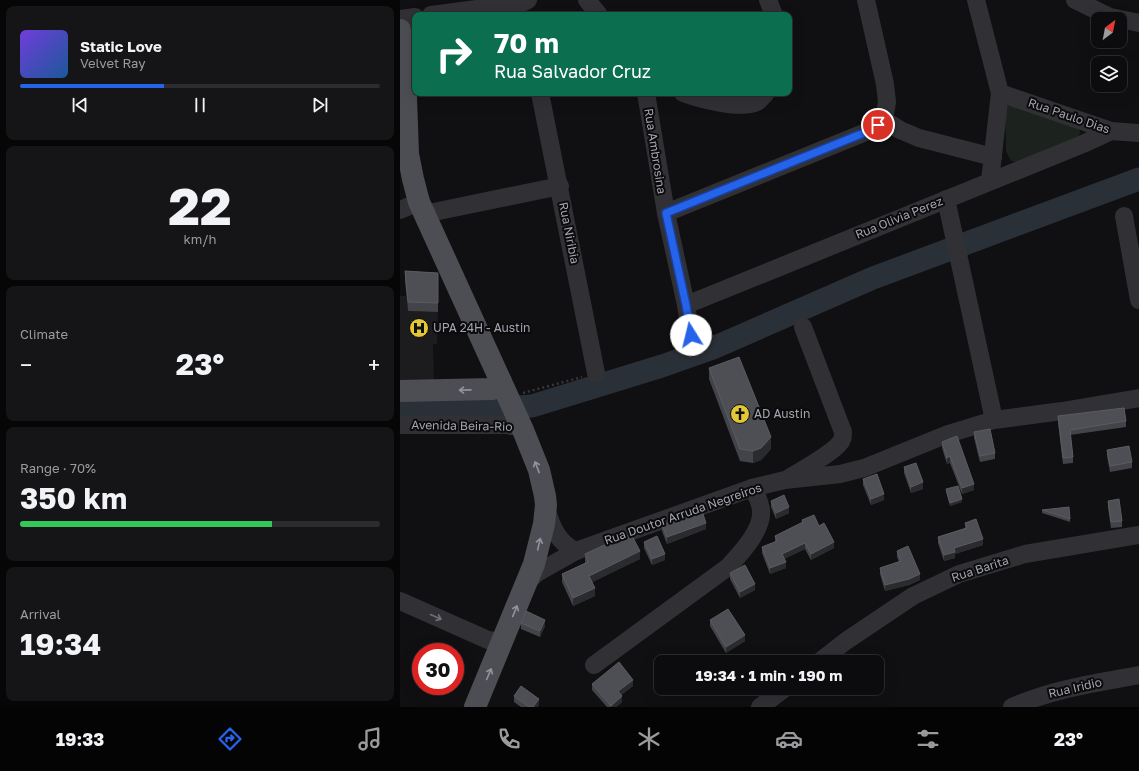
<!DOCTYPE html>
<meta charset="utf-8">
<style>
body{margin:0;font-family:"Golos Text",sans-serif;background:#151416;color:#f1f3f6;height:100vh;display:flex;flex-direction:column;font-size:15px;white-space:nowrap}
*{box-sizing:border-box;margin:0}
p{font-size:13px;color:#9a9b9d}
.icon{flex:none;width:22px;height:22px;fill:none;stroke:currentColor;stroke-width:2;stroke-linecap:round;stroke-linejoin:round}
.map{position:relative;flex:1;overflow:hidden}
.details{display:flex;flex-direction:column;gap:6px;padding:6px;background:#070607;width:400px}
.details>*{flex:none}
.hud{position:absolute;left:12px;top:12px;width:380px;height:84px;border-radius:8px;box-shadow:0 4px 16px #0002,0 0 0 1px #2c2b2e;background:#0b6e4f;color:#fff;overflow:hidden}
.needle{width:26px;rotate:32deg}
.buttons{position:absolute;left:691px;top:12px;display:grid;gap:8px}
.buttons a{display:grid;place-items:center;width:36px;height:36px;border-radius:8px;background:#0c0b0d;box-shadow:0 4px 16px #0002,0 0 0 1px #2c2b2e;font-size:20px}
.speed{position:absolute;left:12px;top:643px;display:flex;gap:8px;font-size:20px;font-weight:700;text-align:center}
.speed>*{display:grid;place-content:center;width:52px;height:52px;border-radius:50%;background:#0c0b0d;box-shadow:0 4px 16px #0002,0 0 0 1px #2c2b2e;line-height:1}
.speed .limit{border:6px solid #d22;background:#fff;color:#111}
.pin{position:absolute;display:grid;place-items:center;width:34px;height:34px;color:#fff;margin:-17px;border:2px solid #fff;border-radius:50%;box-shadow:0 1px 4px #0007}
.me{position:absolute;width:44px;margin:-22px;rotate:351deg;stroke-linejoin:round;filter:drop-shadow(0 0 3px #0008)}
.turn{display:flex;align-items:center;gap:14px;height:84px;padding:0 16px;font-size:18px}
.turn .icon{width:52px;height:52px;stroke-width:2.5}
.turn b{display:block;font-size:28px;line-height:34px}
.big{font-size:30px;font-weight:700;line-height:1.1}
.details .tile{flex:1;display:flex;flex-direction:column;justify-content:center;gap:6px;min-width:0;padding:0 14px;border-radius:8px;background:#151416}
.details .dial{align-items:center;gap:0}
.dial b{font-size:52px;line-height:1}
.song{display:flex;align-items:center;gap:12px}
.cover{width:48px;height:48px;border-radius:6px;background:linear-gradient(135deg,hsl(260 70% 55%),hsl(210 70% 35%))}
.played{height:4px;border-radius:2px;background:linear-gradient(90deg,#2563eb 40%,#2c2b2e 40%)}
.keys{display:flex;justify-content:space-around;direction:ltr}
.heat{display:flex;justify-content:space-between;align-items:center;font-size:22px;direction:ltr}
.charge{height:6px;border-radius:3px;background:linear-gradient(90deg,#34c759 70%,#2c2b2e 0)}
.trip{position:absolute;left:254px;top:655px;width:230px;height:40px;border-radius:8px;background:#0c0b0d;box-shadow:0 4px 16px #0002,0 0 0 1px #2c2b2e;font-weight:700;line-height:40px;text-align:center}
.menu{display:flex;height:64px;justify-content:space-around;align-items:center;background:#050405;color:#9a9b9d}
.menu .icon{width:28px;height:28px}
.menu .selected{color:#2563eb}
.menu b{font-size:18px;color:#f1f3f6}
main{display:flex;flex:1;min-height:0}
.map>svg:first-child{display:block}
.built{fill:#1c1c1e}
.green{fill:#1c231e}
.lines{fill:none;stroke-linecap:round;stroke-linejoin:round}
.river{stroke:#2a3038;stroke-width:23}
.path{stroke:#37373c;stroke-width:2.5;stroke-dasharray:2 3;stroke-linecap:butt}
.minor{stroke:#313135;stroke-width:18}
.major{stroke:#4d4d54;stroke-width:22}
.wall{fill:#434449}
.shaded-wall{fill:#2a2b2e}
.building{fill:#4d4f54;stroke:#5b5c62}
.oneway{stroke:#91939e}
.oneway2{stroke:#6f7079}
.route-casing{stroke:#184099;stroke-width:10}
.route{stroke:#2563eb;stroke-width:7}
.labels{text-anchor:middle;stroke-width:4;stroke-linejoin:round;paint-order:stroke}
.street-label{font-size:12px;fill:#a2a4b0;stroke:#0b0b0c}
.poi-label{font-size:12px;fill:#a2a4b0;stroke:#0b0b0c;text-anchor:start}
</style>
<main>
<section class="details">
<div class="tile">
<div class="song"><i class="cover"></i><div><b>Static Love</b><p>Velvet Ray</p></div></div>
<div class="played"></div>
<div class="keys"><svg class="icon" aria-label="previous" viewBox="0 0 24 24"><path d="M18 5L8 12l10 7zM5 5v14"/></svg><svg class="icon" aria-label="pause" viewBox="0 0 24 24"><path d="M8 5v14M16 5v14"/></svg><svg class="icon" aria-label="next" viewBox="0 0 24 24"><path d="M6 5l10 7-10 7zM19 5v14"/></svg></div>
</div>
<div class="tile dial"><b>22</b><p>km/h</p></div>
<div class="tile"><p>Climate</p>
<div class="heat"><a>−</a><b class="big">23°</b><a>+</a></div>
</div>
<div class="tile"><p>Range · 70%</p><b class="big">350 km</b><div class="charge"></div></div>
<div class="tile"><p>Arrival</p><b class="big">19:34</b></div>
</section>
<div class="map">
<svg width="739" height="707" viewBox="0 0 739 707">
<rect width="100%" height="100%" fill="#100f11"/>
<path class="built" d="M0,296H6L8,311L38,312L37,344H33L34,382H0Z"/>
<path class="green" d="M609,105L679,126L680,133L677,140L620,163L611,161L606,151L605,110Z"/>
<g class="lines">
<path class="river" d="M0,407L99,408L132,406L262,366L313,348L473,278L739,179"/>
<path class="path" d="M123,393L182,377"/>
<g class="minor">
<path d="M187,0L199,15"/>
<path d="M368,0L374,15"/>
<path d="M576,0L600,93L590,181"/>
<path d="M675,0L710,17L739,23"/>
<path d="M31,15L122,3L128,0"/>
<path d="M0,19L15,17"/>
<path d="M140,93L196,373"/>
<path d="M246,93L266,213L286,305L293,350"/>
<path d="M283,93C298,99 343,110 357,102C360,100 363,96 366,93"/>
<path d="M600,93L711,131L739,133"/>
<path d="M484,120L500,130L519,138L593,157"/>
<path d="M546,199L594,420"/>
<path d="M0,210L19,202"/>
<path d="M266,213L471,130L484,120L487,102L485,84L466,0"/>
<path d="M24,214L160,186"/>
<path d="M724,216L739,300"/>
<path d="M286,305L683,144L711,131"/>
<path d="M0,425H107L117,427L123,430"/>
<path d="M389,478C402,470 431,454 439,444C443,440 443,437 443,432L403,327"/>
<path d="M146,507C151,526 158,543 176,551"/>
<path d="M128,581L137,573L176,551L352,488L385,480L440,474L464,468L548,434L594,420L662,411L739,398"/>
<path d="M0,601L88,640L102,642"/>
<path d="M419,662L446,641L513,596L559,574L625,554L739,535"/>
<path d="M194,665L328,567C341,553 367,526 360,505C359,499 355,493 352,488"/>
<path d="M360,707L385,688"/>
<path d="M612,707C653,689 695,683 739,675"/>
</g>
<g class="major">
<path d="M0,30L5,70L8,154L13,179L19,202L123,430L139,470L145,496L146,505L144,524L134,564L75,707"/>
<path d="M0,391L92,389L95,388L101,382"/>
</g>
</g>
<g class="wall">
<path d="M5,271L38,273V312L8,311L5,280Z"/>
<path d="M309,368L371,449L361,460L353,463L340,461L309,379Z"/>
<path d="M658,416L726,421V427L670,435L673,457V463L663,464L658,422Z"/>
<path d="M574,432L595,453V459L580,462L574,438Z"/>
<path d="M542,442L574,490L562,494L550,463L547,464L542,448Z"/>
<path d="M707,450L732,462V468L710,472L707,456Z"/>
<path d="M504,467L523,489L511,493L504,473Z"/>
<path d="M463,479L484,500L471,505L463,485Z"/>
<path d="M546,489L562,502L550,506L546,492Z"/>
<path d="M371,501L389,513L376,519L371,507Z"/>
<path d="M708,501L722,521V527L711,528L708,507Z"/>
<path d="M642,510L670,519V522L642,513Z"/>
<path d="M402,520L419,526L434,548L411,560L405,549L384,559L386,568L370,574L362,553V547L375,542V536L402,523Z"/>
<path d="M565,523L583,545L555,554V558L544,561L538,543V537L565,528Z"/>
<path d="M262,525L306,529L267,544L262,531Z"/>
<path d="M244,542L265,560L252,565L244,548Z"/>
<path d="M497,551L520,580L509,585L485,591L480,574V568L499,562L497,557Z"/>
<path d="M185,554L240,559L192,582L195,596L173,606L162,582V574L185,563Z"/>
<path d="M330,573L355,590L340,598L330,579Z"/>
<path d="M310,620L345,641L326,653L310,626Z"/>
<path d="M121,623L145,626L140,637L121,629Z"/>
<path d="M192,684L233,686L221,695L222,702L216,707H207L192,690Z"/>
<path d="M114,696L139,705L137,707H121L114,702Z"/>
</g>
<g class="shaded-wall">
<path d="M371,437V449L361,460L353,463V451Z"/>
<path d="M550,456V463L547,464V458Z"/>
<path d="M523,482V489L511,493V487Z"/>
<path d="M574,484V490L562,494V488Z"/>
<path d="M484,494V500L471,505V499Z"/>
<path d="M562,499V502L550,506V503Z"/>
<path d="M389,507V513L376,519V513Z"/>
<path d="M306,523V529L267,544V537Z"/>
<path d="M583,539V545L555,554V558L544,561V555L554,548Z"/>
<path d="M434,542V548L411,560V554Z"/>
<path d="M405,543V549L382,560V554Z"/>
<path d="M240,551V559L189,584V576Z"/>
<path d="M265,554V560L252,565V559Z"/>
<path d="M386,562V568L370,574V568Z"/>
<path d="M520,574V580L509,585L485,591V585Z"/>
<path d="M355,584V590L340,598V592Z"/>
<path d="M195,588V596L173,606V598Z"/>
<path d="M145,620V626L140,637V631Z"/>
<path d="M345,635V641L326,653V647Z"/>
<path d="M233,680V686L218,697V691Z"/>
<path d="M222,696V702L216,707H211V706Z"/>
<path d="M139,699V705L137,707H133Z"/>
</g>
<g class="building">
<path d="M5,271L38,273V303L8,302Z"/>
<path d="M339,357L371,437L361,448L353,451L340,449L309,368Z"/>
<path d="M724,408L726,421L670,430L673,457L663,458L658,416Z"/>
<path d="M590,429L595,453L580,456L574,432Z"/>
<path d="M557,436L574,484L562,488L550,456L547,458L542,442Z"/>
<path d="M729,446L732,462L710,466L707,450Z"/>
<path d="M516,463L523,482L511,487L504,467Z"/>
<path d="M477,474L484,494L471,499L463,479Z"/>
<path d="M558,486L562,499L550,503L546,489Z"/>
<path d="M384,495L389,507L376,513L371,501Z"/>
<path d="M719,499L722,521L711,522L708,501Z"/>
<path d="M669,507L670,519L642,510Z"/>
<path d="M302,511L306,523L267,537L262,525Z"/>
<path d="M414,515L419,526L424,523L434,542L411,554L405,543L382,554L386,562L370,568L362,547L377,541L375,536L403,522L402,520Z"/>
<path d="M576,519L583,539L554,548L555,552L544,555L538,537L567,528L565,523Z"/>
<path d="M231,534L240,551L189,576L195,588L173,598L162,574L188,562L185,554L211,542Z"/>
<path d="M257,536L265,554L252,559L244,542Z"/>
<path d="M508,546L520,574L509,579L485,585L480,568L501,561L497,551Z"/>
<path d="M345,565L355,584L340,592L330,573Z"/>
<path d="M328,609L345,635L326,647L310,620Z"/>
<path d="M126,611L145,620L140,631L121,623Z"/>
<path d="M219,662L233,680L218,691L222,696L211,706L192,684Z"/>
<path d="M121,686L139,699L133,707H129L114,696Z"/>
</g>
<defs><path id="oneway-shaft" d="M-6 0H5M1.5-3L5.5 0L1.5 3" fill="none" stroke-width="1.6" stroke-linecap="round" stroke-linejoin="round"/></defs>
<g class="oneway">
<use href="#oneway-shaft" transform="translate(65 390) rotate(179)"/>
<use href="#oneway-shaft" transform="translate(137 467) rotate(-111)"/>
<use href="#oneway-shaft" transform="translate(139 544) rotate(-77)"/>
<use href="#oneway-shaft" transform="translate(115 611) rotate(-68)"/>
<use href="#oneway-shaft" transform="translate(89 674) rotate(-67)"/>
</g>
<use class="oneway2" href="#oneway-shaft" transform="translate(36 617) rotate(24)"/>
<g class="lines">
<defs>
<path id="route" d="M291,335L286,305L266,213L471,130L478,125"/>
</defs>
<use href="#route" class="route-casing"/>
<use href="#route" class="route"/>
</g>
<defs>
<symbol id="hospital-disc" viewBox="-11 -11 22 22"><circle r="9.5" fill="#e2c736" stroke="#0b0b0c"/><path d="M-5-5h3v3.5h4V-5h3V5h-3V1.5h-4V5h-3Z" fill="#111"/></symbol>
<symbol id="church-disc" viewBox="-11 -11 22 22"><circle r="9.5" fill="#e2c736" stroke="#0b0b0c"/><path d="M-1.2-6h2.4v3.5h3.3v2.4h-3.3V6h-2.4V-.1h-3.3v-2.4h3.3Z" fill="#111"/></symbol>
</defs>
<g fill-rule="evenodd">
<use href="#hospital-disc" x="8" y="317" width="22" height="22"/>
<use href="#church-disc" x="329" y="403" width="22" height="22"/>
</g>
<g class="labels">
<g class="street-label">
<text transform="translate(669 116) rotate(19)" y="4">Rua Paulo Dias</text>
<text transform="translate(255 151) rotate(81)" y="4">Rua Ambrosina</text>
<text transform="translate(499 218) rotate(-22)" y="4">Rua Olivia Perez</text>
<text transform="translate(169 233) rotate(79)" y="4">Rua Niribia</text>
<text transform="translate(62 426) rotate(1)" y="4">Avenida Beira-Rio</text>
<text transform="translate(283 514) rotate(-19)" y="4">Rua Doutor Arruda Negreiros</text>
<text transform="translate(580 569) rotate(-18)" y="4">Rua Barita</text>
<text transform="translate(675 688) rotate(-13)" y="4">Rua Iridio</text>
</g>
<g class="poi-label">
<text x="33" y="332">UPA 24H - Austin</text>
<text x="354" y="418">AD Austin</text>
</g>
</g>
</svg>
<div class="buttons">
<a><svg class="needle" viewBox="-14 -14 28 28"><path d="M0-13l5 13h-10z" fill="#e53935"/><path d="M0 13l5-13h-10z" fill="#9a9b9d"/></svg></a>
<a><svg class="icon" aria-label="layers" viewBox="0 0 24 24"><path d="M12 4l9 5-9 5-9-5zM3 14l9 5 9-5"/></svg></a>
</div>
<div class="speed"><div class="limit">30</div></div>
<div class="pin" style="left:478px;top:125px;background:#d93025"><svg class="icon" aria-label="arrive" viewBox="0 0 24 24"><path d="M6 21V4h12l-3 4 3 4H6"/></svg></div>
<svg class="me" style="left:291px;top:335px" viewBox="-20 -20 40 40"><circle r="19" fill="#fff"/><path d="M0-13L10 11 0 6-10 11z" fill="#2563eb"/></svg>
<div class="trip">19:34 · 1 min · 190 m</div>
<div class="hud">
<div class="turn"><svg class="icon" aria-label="right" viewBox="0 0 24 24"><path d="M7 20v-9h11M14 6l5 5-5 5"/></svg><div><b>70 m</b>Rua Salvador Cruz</div></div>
</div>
</div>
</main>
<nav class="menu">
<b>19:33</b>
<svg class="icon selected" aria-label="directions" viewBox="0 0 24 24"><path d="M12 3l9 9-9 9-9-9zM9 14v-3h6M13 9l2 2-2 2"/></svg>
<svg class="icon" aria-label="music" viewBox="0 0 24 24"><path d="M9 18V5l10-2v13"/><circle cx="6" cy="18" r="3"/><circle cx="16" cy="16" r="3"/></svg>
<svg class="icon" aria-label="phone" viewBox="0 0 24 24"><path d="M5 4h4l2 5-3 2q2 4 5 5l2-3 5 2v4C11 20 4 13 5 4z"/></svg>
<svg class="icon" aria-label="climate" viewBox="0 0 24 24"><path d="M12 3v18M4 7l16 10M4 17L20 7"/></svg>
<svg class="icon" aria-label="car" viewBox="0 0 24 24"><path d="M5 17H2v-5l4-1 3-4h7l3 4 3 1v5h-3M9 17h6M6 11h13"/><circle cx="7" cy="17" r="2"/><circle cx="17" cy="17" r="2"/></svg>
<svg class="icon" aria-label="filters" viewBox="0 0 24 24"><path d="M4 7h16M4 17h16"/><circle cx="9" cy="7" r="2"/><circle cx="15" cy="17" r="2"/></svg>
<b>23°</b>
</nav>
